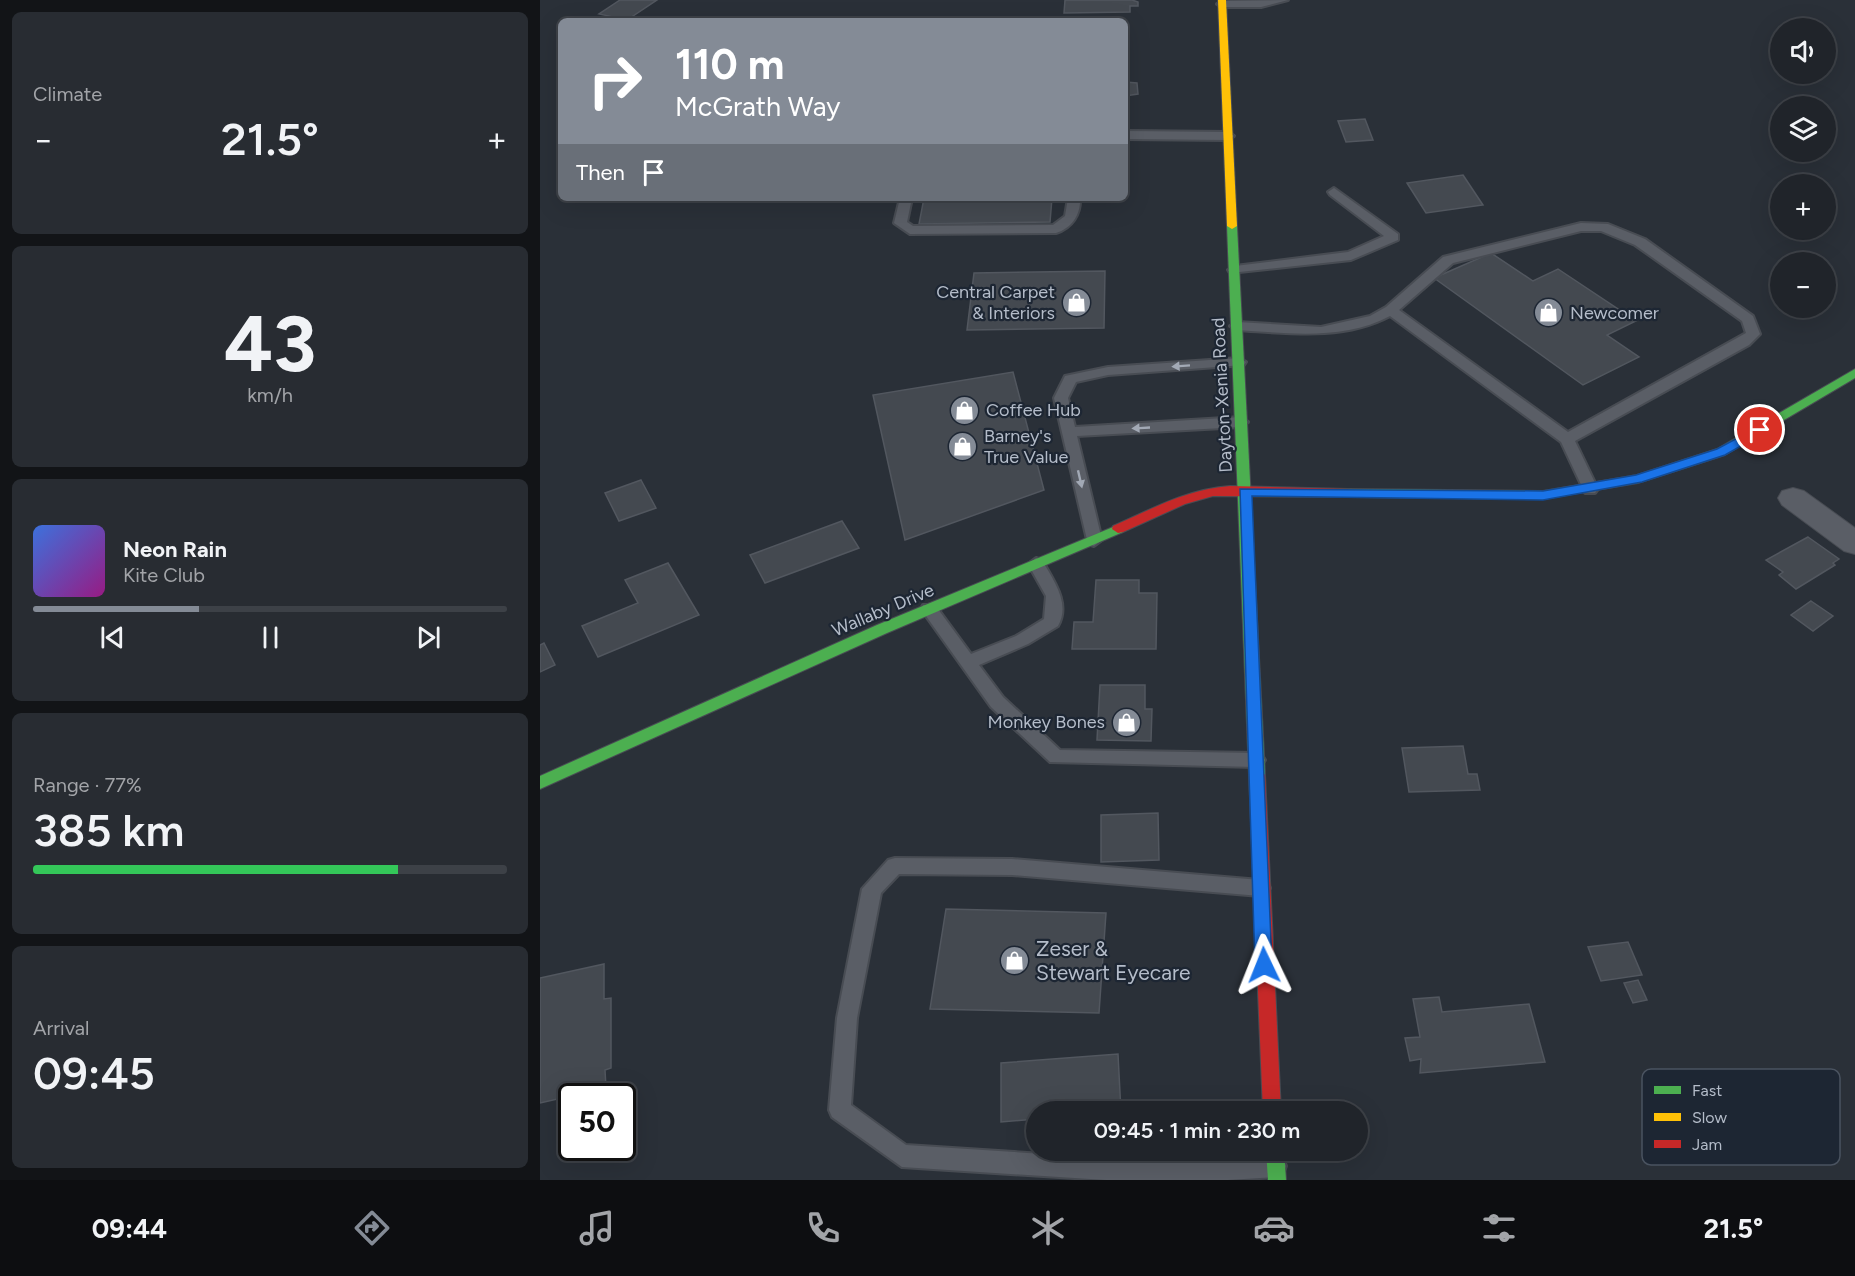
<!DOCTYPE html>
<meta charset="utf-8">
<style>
body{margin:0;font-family:Figtree,sans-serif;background:#282c32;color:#f1f3f6;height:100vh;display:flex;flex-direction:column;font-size:22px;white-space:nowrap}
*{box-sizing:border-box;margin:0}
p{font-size:20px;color:#a2a4a8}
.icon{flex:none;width:33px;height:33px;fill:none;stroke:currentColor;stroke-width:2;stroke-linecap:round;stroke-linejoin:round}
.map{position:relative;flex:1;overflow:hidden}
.side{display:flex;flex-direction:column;gap:12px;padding:12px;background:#121417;width:540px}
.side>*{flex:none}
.guide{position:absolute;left:18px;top:18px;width:570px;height:183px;border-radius:9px;box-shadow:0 6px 24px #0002,0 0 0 2px #3d4147;background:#848b96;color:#fff;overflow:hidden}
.fabs{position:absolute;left:1230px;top:18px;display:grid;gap:12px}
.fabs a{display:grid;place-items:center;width:66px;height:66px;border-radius:50%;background:#20242a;box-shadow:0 6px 24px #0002,0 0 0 2px #3d4147;font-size:30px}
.speed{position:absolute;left:18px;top:1083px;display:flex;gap:12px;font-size:30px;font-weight:700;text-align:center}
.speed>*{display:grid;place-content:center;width:78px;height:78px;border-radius:50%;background:#20242a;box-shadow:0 6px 24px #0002,0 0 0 2px #3d4147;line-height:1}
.speed .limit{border:3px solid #111;border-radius:9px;background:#fff;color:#111}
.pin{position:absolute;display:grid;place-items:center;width:51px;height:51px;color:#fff;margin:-26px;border:3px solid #fff;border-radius:50%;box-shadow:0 2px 6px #0007}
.me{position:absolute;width:66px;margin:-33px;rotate:358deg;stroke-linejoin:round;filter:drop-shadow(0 0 4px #0008)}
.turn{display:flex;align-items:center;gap:21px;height:126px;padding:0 18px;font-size:27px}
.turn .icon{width:78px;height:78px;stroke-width:2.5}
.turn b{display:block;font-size:42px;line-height:51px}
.then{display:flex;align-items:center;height:57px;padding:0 18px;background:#0003;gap:12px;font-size:22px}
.big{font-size:45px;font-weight:600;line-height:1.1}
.side .widget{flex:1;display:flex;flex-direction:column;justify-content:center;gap:9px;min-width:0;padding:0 21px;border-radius:9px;background:#282c32}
.side .dial{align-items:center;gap:0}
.dial b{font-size:78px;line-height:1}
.song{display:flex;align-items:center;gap:18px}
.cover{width:72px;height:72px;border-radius:9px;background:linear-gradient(135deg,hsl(220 70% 55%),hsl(310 70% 35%))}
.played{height:6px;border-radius:3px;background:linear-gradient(90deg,#848b96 35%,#3d4147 35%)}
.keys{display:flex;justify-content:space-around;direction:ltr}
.heat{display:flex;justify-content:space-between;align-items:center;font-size:33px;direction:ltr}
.charge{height:9px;border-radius:4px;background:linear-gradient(90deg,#34c759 77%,#3d4147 0)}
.trip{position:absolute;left:486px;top:1101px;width:342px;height:60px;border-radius:30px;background:#20242a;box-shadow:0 6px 24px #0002,0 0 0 2px #3d4147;font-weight:600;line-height:60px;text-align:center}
.menu{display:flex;height:96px;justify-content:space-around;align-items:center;background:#0d0e11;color:#a2a4a8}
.menu .icon{width:42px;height:42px}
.menu .active{color:#848b96}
.menu b{font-size:27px;color:#f1f3f6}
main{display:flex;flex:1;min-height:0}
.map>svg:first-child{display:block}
.building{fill:#444950;stroke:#52575f;stroke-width:1.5}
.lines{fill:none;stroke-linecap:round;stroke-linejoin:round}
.lane-casing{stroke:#484c53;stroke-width:4}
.street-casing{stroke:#484c53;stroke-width:2}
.fast-casing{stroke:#484c53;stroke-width:2}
.slow-casing{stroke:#484c53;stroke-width:2}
.jam-casing{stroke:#484c53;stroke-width:2}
.lane{fill:#5a5e66;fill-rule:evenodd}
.street{fill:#5a5e66;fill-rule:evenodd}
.fast{fill:#4caf50;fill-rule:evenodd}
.slow{fill:#ffc107;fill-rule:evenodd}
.jam{fill:#c62828;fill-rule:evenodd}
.oneway{fill:#a2a9b5}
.route{fill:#1a73e8;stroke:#114b97;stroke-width:1.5}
.labels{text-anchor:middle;stroke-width:4.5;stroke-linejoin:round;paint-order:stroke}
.poi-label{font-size:18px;fill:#b4bcc9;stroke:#1d2633;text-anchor:start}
.street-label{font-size:18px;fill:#b4bcc9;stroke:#1d2633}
.near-poi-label{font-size:21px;fill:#b4bcc9;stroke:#1d2633;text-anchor:start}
.key{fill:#1d2633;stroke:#4a5360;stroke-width:1.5}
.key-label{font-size:16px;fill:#b4bcc9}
</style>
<main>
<section class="side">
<div class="widget"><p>Climate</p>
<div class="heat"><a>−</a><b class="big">21.5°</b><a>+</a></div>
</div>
<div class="widget dial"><b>43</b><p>km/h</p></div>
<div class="widget">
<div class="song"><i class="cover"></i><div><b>Neon Rain</b><p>Kite Club</p></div></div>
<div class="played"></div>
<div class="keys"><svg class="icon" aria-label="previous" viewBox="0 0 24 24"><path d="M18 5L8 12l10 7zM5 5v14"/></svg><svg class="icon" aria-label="pause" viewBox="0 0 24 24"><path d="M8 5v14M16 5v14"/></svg><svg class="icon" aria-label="next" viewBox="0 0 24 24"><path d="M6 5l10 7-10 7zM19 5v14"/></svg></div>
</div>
<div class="widget"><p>Range · 77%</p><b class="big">385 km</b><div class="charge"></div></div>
<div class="widget"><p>Arrival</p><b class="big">09:45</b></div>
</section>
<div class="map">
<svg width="1315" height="1180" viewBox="0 0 1315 1180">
<rect width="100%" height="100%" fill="#2a3038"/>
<g class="building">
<path d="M80,0H117L87,20L59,14Z"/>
<path d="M525,0H592L598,2V6H590V12L524,13Z"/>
<path d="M585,82L597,83L598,94L585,96Z"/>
<path d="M825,119L833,140L806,142L798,121Z"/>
<path d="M923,175L943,205L886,213L867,183Z"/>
<path d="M384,198H512L510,222L379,224Z"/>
<path d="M951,253L993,281L1018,269L1096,321L1067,335L1099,357L1043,385L894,278Z"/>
<path d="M565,271L564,328L427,330L434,273Z"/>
<path d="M473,372L504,490L365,540L333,395Z"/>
<path d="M101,480L116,508L79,521L65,493Z"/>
<path d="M302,521L319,548L225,583L210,555Z"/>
<path d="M1268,537L1299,559L1293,563L1295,565L1256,589L1239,575L1243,572L1226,560Z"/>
<path d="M128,563L159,615L58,657L42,626L98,603L85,580Z"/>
<path d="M556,580H599V593H617L616,649H532L534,622H553Z"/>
<path d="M1271,601L1293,616L1273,631L1251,615Z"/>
<path d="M4,643L15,665L0,672V645Z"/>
<path d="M560,685H605V709H612L611,741L557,740Z"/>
<path d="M923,746L928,774H937L940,790L869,792L862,748Z"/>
<path d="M618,813L619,860L561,862V815Z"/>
<path d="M406,909L566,913L559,1013L390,1009Z"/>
<path d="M1088,942L1102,975L1061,981L1048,947Z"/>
<path d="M64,964V999L71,998V1068L65,1070L66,1088L0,1103V978Z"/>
<path d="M1098,980L1107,1000L1093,1003L1084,983Z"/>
<path d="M899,997L902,1012L989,1004L1005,1062L880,1073L881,1059L870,1061L865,1038L880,1037L873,999Z"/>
<path d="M578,1054L581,1112H496V1119L461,1122V1063Z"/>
</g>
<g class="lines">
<defs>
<g id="lane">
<path d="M748,0L721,7H682L677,4L682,1Z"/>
<path d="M585,131L688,132L694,136L688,140L585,139Z"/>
<path d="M794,188L858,234V240L811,260L690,273L688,270L695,266L808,252L844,236L790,195L788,192Z"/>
<path d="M360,198H372L367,222L373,226L513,225L525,216L528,198H540C541,214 532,228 516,233L370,234L354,223Z"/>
<path d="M1041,223L1068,224L1105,239L1213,316L1220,334L1209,345L1035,441L1058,489L1055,493H1045L1021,442L850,316C803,341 748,333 697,330L690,326L697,322L781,327L830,316L846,307L903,257ZM1041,231H1061L1095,245L1202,321L1206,333L1028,432L859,310L913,263Z"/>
<path d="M699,358L706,362L704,365L568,375L536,382L528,398L535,427L701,417L708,422L701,427L537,436L562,540L554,546L548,544L514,398L525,376L568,367Z"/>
<path d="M496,558L502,560C513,580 531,603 518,626L488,644L439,665L463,697L520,750L716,753L722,755L725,760L722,765L716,767L510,762L451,707L381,609L383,605H395L431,654L476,636L504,619L506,596L488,564Z"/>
<path d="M355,858L472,859L720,880L727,882L730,888L727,894L720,896L472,875L359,874L341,893L317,1018L311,1105L366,1145L627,1162L735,1155L743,1158L746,1166L743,1174L735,1177L688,1180H566L362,1167L292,1117L289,1110L297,1018L322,889L348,860Z"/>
</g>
<path id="street" d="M1253,488L1264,491L1315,528V554L1304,551L1242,505L1238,498L1242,491Z"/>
<g id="fast">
<path d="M692,223L697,226L725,775L722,779L717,781L712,779L709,775L687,226Z"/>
<path d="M1315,369V378L1185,455L1098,483L1003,499L808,497L802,493L808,489L1003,491L1097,475L1177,449Z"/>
<path d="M578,525L583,526L584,529L583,532L347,633L0,789V776L337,625Z"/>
<path d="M726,1150H744L746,1180H728Z"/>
</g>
<path id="slow" d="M678,0H686L697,226L692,229L687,226Z"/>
<g id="jam">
<path d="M690,486L808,489L814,493L808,497L673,496L645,504L583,532L578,533L572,529L573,526C612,509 647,489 690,486Z"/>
<path d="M717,769L722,771L725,775L741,1112H723L709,775L712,771Z"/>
</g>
</defs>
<use href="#lane" class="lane-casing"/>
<use href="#street" class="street-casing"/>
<use href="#fast" class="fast-casing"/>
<use href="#slow" class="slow-casing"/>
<use href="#jam" class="jam-casing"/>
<use href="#lane" class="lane"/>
<use href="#street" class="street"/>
<use href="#fast" class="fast"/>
<use href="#slow" class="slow"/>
<use href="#jam" class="jam"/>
</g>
<defs><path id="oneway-solid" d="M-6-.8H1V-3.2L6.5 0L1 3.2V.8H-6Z" transform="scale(1.5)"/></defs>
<g class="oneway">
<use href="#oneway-solid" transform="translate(641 366) rotate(176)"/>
<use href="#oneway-solid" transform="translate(601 428) rotate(177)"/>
<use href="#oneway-solid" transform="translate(540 479) rotate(77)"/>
</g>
<path class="route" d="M1220,426L1224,427V433L1185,455L1102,482L1003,500L712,496L732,965L730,971L724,973L718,971L715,965L700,489L1003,491L1096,475L1177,449Z"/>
<defs>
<symbol id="shop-disc" viewBox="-11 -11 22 22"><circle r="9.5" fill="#848b96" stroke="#1d2633"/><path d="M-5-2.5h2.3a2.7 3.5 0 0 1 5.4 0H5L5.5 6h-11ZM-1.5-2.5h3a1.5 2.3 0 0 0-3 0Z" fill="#fff"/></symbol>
</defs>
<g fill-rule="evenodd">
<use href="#shop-disc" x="520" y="286" width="33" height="33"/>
<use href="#shop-disc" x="992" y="296" width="33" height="33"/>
<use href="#shop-disc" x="408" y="394" width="33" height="33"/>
<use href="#shop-disc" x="406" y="430" width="33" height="33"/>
<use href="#shop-disc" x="570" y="706" width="33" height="33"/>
<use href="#shop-disc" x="458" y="944" width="33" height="33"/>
</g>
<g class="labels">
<g class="poi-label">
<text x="515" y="298" text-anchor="end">Central Carpet<tspan x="515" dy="21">&amp; Interiors</tspan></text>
<text x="1030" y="319">Newcomer</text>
<text x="446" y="416">Coffee Hub</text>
<text x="444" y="442">Barney's<tspan x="444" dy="21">True Value</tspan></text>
<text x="565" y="728" text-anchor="end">Monkey Bones</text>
</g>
<g class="street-label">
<text transform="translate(682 395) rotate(-93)" y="6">Dayton-Xenia Road</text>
<text transform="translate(343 610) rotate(-23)" y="6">Wallaby Drive</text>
</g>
<g class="near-poi-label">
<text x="496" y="956">Zeser &amp;<tspan x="496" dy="24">Stewart Eyecare</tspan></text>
</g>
</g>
<rect x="1102" y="1069" width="198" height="96" rx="9" class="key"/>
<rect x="1114" y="1086" width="27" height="8" fill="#4caf50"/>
<rect x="1114" y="1113" width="27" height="8" fill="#ffc107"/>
<rect x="1114" y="1140" width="27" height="8" fill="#c62828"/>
<g class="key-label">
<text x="1152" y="1096">Fast</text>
<text x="1152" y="1123">Slow</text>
<text x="1152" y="1150">Jam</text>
</g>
</svg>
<div class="fabs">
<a><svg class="icon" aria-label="sound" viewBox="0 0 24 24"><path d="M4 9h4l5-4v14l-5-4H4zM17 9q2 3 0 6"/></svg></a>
<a><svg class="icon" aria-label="layers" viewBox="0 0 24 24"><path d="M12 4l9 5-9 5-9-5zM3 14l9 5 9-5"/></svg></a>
<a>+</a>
<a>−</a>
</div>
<div class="speed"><div class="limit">50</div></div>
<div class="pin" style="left:1220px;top:430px;background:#d93025"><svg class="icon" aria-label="arrive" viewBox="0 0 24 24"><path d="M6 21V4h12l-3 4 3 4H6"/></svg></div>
<svg class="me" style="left:724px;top:965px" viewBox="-20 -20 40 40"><path d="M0-17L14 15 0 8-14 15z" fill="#1a73e8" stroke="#fff" stroke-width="4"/></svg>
<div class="trip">09:45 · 1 min · 230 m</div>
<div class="guide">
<div class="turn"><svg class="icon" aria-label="right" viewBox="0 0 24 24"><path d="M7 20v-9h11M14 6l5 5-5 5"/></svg><div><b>110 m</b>McGrath Way</div></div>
<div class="then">Then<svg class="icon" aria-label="arrive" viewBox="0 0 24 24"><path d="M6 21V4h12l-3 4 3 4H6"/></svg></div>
</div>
</div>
</main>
<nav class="menu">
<b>09:44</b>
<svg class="icon active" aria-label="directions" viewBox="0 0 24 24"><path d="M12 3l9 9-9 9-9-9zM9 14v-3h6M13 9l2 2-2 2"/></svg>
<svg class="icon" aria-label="music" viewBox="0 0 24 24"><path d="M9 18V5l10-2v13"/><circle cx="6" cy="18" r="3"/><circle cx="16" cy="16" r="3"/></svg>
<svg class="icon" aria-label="phone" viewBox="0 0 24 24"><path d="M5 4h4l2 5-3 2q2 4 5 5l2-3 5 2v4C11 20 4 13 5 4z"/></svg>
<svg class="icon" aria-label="climate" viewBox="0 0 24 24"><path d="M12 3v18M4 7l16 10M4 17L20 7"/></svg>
<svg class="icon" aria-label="car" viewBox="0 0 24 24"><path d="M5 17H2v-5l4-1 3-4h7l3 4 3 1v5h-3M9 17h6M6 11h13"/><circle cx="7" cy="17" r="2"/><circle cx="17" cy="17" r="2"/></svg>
<svg class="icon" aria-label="filters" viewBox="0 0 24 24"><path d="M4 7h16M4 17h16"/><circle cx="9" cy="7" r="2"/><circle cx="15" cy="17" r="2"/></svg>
<b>21.5°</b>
</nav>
